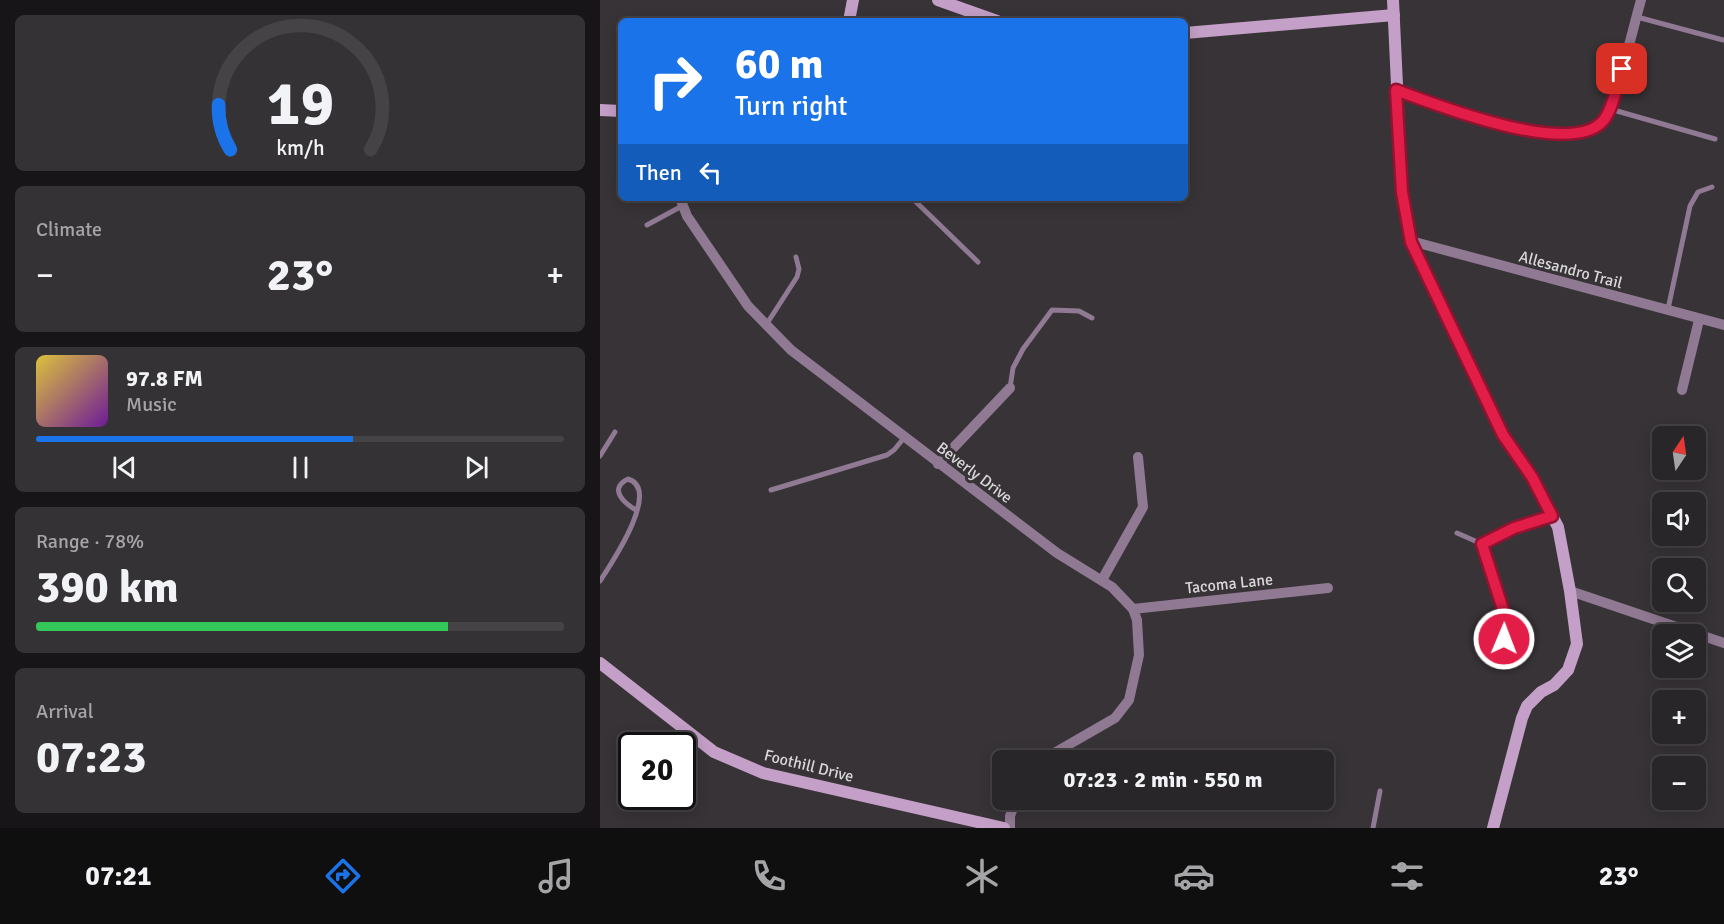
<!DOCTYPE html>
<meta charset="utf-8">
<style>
body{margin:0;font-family:Signika,sans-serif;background:#353235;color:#f1f3f6;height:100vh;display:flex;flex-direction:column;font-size:22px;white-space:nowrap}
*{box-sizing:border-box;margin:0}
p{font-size:20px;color:#a5a5a8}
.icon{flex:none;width:33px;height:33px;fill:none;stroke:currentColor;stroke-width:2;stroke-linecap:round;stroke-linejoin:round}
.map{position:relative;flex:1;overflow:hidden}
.panel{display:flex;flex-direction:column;gap:15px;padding:15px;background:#171517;width:600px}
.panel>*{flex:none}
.top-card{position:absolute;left:18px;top:18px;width:570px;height:183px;border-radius:9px;box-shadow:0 3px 15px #0003,0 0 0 2px #454346;background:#1a73e8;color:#fff;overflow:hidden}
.needle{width:39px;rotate:13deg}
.controls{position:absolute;left:1052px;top:426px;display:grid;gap:12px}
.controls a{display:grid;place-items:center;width:54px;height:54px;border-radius:9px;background:#292629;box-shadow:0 3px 15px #0003,0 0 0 2px #454346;font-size:30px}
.speed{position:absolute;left:18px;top:732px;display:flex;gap:12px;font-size:30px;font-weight:700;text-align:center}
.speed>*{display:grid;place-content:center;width:78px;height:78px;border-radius:50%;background:#292629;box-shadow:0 3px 15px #0003,0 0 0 2px #454346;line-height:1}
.speed .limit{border:3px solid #111;border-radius:9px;background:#fff;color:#111}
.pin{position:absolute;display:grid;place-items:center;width:51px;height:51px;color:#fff;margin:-26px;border-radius:12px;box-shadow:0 3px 9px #0006}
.me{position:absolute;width:66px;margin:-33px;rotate:1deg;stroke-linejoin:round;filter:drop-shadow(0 0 4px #0008)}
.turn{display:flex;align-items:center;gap:21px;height:126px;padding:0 18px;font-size:27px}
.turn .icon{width:78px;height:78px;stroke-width:2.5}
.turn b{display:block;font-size:42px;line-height:51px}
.then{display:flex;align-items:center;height:57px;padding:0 18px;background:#0003;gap:12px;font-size:22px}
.big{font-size:45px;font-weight:700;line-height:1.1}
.panel .card{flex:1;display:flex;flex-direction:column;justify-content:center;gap:9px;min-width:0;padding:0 21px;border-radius:9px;background:#353235}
.panel .dial{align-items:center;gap:0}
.dial svg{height:156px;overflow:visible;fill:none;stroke:#454346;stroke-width:7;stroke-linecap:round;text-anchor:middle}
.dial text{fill:#f1f3f6;stroke:none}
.song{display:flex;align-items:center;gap:18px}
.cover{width:72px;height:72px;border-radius:9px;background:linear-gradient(135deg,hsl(50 70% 55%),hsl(280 70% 35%))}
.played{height:6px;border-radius:3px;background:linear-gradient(90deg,#1a73e8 60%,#454346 60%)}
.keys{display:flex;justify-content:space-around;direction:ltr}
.heat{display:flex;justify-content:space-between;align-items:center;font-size:33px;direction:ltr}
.charge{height:9px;border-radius:4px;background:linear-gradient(90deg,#34c759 78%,#454346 0)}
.trip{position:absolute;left:392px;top:750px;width:342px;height:60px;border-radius:9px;background:#292629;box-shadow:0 3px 15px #0003,0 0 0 2px #454346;font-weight:700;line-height:60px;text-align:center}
.menu{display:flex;height:96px;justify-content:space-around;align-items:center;background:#100f10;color:#a5a5a8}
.menu .icon{width:42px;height:42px}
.menu .on{color:#1a73e8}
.menu b{font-size:27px;color:#f1f3f6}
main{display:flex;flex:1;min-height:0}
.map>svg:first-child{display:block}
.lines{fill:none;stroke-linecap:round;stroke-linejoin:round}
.lane{stroke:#907992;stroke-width:5}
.street{stroke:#907992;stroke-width:10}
.secondary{stroke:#c49fc7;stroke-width:12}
.route-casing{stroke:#92132f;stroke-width:15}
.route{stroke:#e11d48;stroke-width:10}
.labels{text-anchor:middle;stroke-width:6;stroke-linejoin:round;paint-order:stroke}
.street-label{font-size:16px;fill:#d9d7d9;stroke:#373337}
</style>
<main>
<section class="panel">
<div class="card dial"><svg viewBox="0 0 100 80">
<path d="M14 69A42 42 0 1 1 86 69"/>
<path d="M14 69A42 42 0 0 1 8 46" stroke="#1a73e8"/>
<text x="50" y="56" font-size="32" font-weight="700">19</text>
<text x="50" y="72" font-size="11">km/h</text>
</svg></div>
<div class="card"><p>Climate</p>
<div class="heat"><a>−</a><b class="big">23°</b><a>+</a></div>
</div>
<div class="card">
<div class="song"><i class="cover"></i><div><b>97.8 FM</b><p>Music</p></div></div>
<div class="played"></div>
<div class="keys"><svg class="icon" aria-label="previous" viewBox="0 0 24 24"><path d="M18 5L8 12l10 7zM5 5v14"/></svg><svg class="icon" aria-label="pause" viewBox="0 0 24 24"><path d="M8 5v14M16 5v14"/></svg><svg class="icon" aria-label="next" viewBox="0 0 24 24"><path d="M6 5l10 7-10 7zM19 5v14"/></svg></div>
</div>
<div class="card"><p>Range · 78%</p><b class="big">390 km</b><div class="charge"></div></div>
<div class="card"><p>Arrival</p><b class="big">07:23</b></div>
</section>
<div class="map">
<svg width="1124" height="828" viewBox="0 0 1124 828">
<rect width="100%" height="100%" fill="#373337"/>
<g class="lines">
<g class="lane">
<path d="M1037,17L1123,40"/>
<path d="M1010,109L1115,139"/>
<path d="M312,198L378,262"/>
<path d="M47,225L82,206"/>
<path d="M1068,309L1090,206L1098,192L1112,187"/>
<path d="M166,325L197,277L199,269L196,257"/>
<path d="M410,388L413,368L423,349L452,310L479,311L492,318"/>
<path d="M0,456L15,432"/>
<path d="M171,490L287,455L294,450L304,438"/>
<path d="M857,533L882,544L908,625L904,638"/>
<path d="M882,544L913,528L953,517"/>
<path d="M0,581C11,564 62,489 28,479C8,489 24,503 36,510"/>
<path d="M773,828L780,791"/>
</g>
<g class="street">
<path d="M796,90C833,104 980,161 1005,118C1009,112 1011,104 1013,97C1025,66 1032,32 1041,0"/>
<path d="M80,198L87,216L148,306L191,350L457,553L512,587L533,609L537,620L539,655L529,700L515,718L442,760"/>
<path d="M811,241L1124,325"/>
<path d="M1082,390L1099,320"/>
<path d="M338,464L410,388"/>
<path d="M502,580L543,507L538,457"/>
<path d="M970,591L1124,643"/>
<path d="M533,609L728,588"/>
<path d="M410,828V816L416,800"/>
</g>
<g class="secondary">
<path d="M338,0L397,21"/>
<path d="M793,0L802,192L811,241L903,435L932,477L958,527L970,591L977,644L968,670L954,685L941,692L927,706L922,718L893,828"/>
<path d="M249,21L253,0"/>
<path d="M585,33L794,15"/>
<path d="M0,110L21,111"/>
<path d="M0,663L114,752L163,773L404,828"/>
</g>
</g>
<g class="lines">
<defs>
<path id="route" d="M904,639L908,625L882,544L914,528L952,516L932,477L903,435L811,242L802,192L796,90C837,105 970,158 1003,121C1012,111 1018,83 1022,69"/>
</defs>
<use href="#route" class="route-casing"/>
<use href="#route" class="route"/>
</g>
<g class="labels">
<g class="street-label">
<text transform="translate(971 269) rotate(15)" y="6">Allesandro Trail</text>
<text transform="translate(375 472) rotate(37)" y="6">Beverly Drive</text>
<text transform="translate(629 583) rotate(-6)" y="6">Tacoma Lane</text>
<text transform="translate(209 765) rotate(14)" y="6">Foothill Drive</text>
</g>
</g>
</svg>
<div class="controls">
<a><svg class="needle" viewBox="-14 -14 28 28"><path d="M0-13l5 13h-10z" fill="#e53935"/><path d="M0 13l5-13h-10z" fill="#a5a5a8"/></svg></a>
<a><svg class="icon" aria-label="sound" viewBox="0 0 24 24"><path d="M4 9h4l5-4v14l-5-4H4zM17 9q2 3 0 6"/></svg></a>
<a><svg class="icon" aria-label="search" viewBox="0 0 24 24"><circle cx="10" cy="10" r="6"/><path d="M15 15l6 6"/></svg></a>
<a><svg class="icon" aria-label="layers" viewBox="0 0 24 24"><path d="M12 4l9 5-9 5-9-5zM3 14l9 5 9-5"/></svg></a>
<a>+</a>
<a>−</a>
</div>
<div class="speed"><div class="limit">20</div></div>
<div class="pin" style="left:1022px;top:69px;background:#d93025"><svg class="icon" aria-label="arrive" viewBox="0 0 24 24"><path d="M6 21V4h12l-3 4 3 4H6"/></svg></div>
<svg class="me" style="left:904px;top:639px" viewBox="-20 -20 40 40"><circle r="17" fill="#e11d48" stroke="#fff" stroke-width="3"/><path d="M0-11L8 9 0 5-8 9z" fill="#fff"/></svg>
<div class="trip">07:23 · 2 min · 550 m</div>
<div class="top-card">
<div class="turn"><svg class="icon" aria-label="right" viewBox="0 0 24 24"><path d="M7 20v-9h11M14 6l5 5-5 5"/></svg><div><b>60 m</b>Turn right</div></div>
<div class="then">Then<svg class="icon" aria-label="left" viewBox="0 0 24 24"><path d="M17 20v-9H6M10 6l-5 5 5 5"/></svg></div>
</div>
</div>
</main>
<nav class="menu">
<b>07:21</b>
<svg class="icon on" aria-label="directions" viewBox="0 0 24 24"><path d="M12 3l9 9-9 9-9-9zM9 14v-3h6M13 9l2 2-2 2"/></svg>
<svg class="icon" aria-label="music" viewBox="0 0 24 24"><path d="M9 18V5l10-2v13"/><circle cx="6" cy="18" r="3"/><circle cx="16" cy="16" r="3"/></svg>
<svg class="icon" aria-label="phone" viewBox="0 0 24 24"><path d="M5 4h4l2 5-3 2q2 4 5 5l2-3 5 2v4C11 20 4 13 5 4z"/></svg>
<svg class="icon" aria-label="climate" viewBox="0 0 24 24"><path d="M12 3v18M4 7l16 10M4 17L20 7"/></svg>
<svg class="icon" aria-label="car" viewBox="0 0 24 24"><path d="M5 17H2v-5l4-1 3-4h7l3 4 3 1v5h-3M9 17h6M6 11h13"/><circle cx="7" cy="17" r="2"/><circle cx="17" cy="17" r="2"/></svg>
<svg class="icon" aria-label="filters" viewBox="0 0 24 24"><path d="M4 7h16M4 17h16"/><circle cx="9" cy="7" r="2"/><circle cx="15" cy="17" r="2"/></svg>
<b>23°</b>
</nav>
